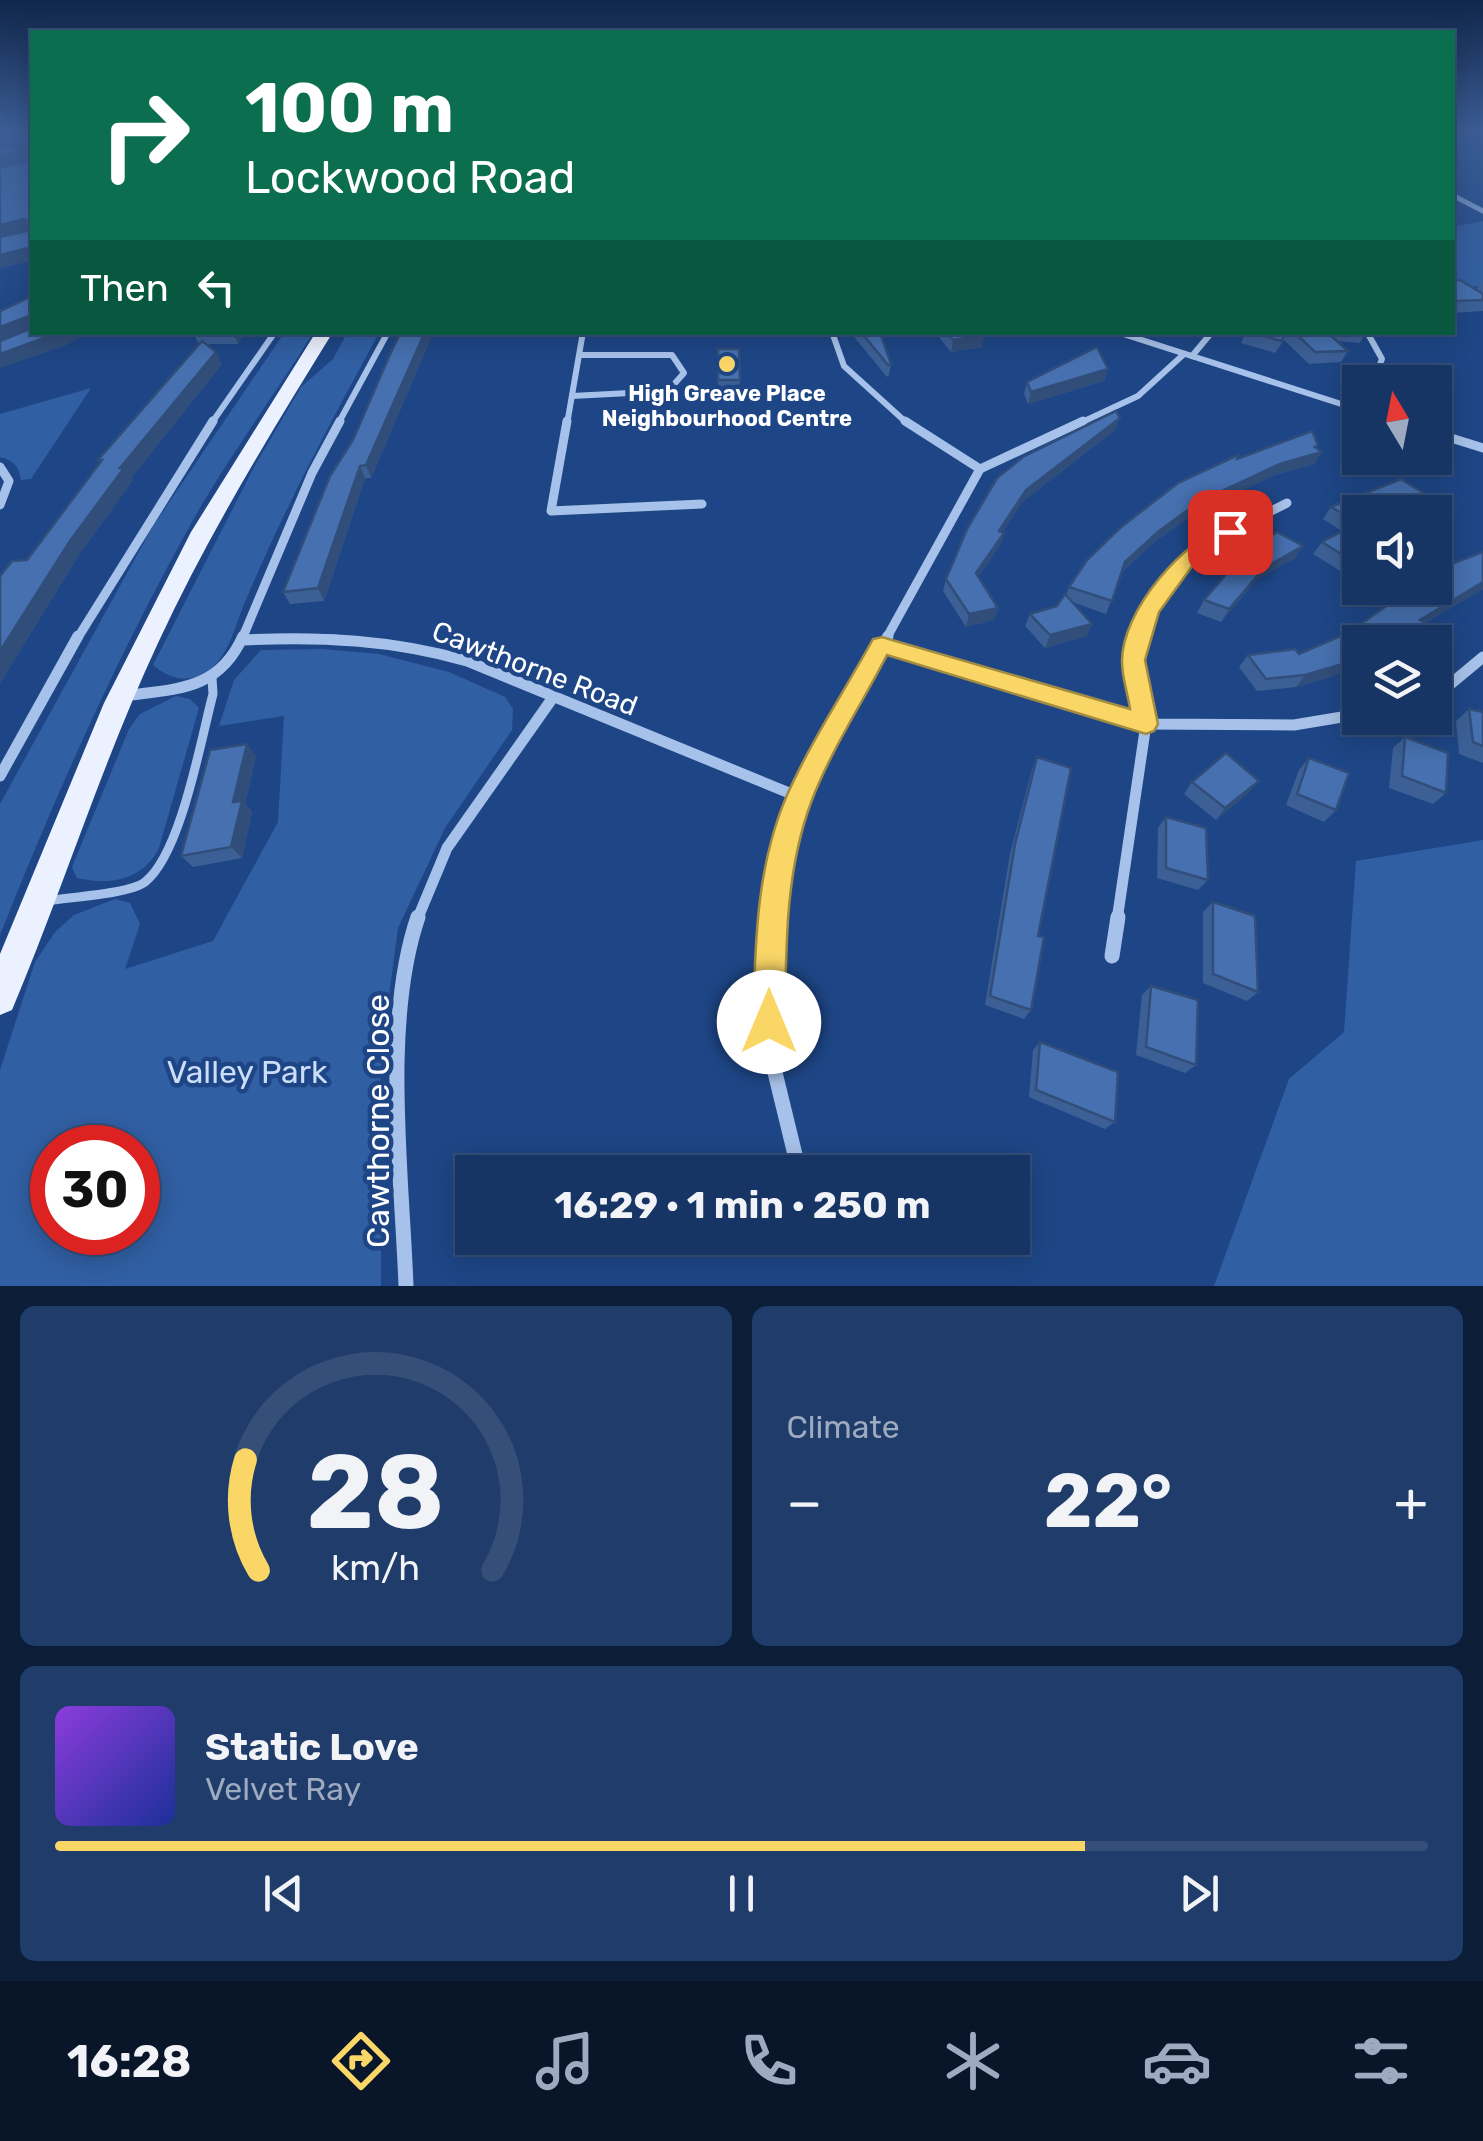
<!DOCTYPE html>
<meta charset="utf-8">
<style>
body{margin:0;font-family:Rubik,sans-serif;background:#1f3c6a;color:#f1f3f6;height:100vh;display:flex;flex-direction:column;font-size:38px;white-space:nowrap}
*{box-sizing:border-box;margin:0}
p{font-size:32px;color:#9eaabf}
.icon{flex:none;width:55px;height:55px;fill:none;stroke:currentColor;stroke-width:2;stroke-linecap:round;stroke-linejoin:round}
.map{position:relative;height:1286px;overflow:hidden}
.sheet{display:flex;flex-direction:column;gap:20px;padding:20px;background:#0c1d37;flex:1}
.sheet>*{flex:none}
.hud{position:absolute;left:30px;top:30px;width:1425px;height:305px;border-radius:0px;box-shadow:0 5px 25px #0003,0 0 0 2px #354f78;background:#0b6e4f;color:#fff;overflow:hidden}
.needle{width:65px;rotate:350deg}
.controls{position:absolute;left:1342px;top:365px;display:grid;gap:20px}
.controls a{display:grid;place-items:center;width:110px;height:110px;border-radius:0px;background:#163464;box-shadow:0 5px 25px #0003,0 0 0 2px #354f78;font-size:50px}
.speed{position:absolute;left:30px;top:1125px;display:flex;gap:20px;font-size:50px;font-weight:700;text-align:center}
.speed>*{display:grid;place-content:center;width:130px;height:130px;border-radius:50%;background:#163464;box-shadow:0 5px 25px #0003,0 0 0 2px #354f78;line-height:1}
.speed .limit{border:15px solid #d22;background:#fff;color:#111}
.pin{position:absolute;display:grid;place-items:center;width:85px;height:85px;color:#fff;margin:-42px;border-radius:20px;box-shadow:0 5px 15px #0006}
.me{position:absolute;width:110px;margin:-55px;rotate:0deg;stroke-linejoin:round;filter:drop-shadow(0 0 8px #0008)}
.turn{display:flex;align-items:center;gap:35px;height:210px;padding:0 50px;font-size:45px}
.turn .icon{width:130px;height:130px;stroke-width:2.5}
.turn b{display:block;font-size:70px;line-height:85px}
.then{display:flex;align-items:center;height:95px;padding:0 50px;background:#0003;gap:20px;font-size:38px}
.big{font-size:75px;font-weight:700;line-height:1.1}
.sheet .card{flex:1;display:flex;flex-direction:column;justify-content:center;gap:15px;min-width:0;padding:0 35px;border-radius:15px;background:#1f3c6a}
.sheet .dial{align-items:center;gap:0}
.dial svg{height:260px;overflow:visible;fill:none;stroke:#354f78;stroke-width:7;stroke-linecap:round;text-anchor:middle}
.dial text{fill:#f1f3f6;stroke:none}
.song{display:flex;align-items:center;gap:30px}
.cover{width:120px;height:120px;border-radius:15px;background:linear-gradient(135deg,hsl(270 70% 55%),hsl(230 70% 35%))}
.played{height:10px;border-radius:5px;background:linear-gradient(90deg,#f9d666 75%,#354f78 75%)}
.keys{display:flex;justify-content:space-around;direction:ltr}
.heat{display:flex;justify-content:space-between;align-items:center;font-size:55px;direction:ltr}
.sheet .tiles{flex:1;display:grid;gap:20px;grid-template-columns:1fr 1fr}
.card:last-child{grid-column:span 2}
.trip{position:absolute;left:455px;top:1155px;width:575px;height:100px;border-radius:0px;background:#163464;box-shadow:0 5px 25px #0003,0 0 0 2px #354f78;font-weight:700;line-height:100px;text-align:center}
.tabs{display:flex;height:160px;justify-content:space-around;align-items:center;background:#091528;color:#9eaabf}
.tabs .icon{width:70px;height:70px}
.tabs .active{color:#f9d666}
.tabs b{font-size:45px;color:#f1f3f6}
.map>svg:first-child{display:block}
.green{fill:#315fa3;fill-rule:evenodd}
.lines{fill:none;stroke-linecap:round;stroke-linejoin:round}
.service{stroke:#a7c2ea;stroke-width:9}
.minor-far4{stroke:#a7c2ea;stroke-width:5}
.minor-far3{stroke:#a7c2ea;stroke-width:6}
.minor-far2{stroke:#a7c2ea;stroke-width:9}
.minor-far1{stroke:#a7c2ea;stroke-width:11}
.minor{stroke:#a7c2ea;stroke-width:15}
.primary{fill:#ebf1fe;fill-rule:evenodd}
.wall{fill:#3c6096}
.shaded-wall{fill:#314e7a}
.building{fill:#4670af;stroke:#314e7a;stroke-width:2.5}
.route{fill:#f9d666;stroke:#a28b42;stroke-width:2.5}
.poi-dot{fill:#f9d666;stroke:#1e4686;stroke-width:4}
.labels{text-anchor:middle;stroke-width:9;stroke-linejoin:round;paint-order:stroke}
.far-poi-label{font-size:22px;font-weight:bold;fill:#fff;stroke:#1e4686}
.street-label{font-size:28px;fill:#fff;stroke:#1e4686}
.near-park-label{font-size:32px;fill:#cbddf8;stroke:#1e4686}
.near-street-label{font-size:32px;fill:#fff;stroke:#1e4686}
</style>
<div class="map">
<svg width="1483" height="1286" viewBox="0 0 1483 1286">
<rect width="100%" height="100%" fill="#1e4686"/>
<g class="green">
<path d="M1483,221V286L1470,287L1453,277V227Z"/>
<path d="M284,333H313C277,391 236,447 201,506C123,643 58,789 0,935V804L153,526Z"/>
<path d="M347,333H379C331,421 284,509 245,602C236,623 229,656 209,670C191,684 170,680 153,665L254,467L301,387L333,359Z"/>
<path d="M91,388L31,479L21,480C19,466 13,460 0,457V414Z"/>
<path d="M322,649L379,654L449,672L505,697L513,709L512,730L445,828L398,928L381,1056V1286H0V1070L35,962L55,932L74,915L115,899L130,903L140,924L125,969L213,941L278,822L284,716L219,726L234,680L261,650ZM52,1148H138V1232H52Z"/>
<path d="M176,696L190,699L199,708L159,848C143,880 110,886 77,878L72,867L129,729L140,714Z"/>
<path d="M1483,840V1286H1214L1289,1079L1344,1032L1356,861Z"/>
</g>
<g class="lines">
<path class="service" d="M46,901C68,897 130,894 145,882C181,854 201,739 213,694L212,678"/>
<path class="minor-far4" d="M1452,195L1483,211"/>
<g class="minor-far3">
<path d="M832,332L844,366L908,424"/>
<path d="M1117,332L1360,410"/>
<path d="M1367,332L1382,359L1373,382"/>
<path d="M1192,356L1212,332"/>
<path d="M572,396L668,391L684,373L672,355H580"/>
<path d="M211,424L275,332"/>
<path d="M338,424L388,332"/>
<path d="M567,424L583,332"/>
<path d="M1078,424L1138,396L1184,354"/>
</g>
<g class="minor-far2">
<path d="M567,421L551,511L702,504"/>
<path d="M905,421L980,469"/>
<path d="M1435,433L1483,448"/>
<path d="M0,467L9,481L0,505"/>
<path d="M77,639L213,421"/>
<path d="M242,639L312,473L340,421"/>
<path d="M267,639H336"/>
<path d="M886,639L980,469L1083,421"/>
<path d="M1140,639C1166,558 1217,539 1287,503"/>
</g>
<g class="minor-far1">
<path d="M243,640C320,636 393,640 467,661L799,797"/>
<path d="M881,645L1146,724L1294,725L1360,714"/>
<path d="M123,696C175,689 219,691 243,636"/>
<path d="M1435,697L1483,657"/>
<path d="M0,776L78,636"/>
<path d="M417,920L447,848L554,696"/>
<path d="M772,920L780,863L799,797L888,636"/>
<path d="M1117,920L1146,724L1133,660L1141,636"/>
</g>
<g class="minor">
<path d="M772,917L770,1052L799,1171"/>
<path d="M1112,956L1118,917"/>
<path d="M406,1286C402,1175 382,1022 418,917"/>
</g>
<path class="primary" d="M316,332H333C270,434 208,535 158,643C102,763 63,889 12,1010L0,1015V954L104,703L191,532Z"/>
</g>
<g class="wall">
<path d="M0,132H32V260L0,268L29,159L0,167L30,145L0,142Z"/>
<path d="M1483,279V311L1452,313V281L1476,290Z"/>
<path d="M192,332H245L238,344H205L222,364L131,478L133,480L80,553L0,683V576L27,560L100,463L98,460L199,344Z"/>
<path d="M401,332H429L431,338L371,478H365L324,601L290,604L283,592Z"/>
<path d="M853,332H880L891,364L889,375L887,377L855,338Z"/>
<path d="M935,332H982L984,335L982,347L951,352Z"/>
<path d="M1243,332H1366L1360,343L1336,341L1348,351L1341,362L1309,364L1284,340L1275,353L1241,343L1245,334Z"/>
<path d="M718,349H739L740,392H718Z"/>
<path d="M1108,369L1104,381L1028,404L1024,394L1027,382Z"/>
<path d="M1115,430L1022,502L1002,532L1004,533L1000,545L978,577L994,620L966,627L943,591L946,579L967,529Z"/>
<path d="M1316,448L1322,452L1314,464L1272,476L1211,506L1208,503L1153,543L1122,572L1106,614L1072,602L1087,636L1045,648L1025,626L1030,614L1057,606L1066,595L1069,587L1237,459Z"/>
<path d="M1331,507H1415L1402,512H1360V530L1356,532L1360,534V559L1342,572L1313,554L1322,542L1342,531L1323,519Z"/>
<path d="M1303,546L1295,558L1256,580L1221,622L1197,613L1204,600Z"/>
<path d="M1483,552V589L1425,623L1414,635L1403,642H1360V668L1296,687L1257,691L1239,667L1248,655L1299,654L1348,633Z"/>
<path d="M1469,709L1483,712V763L1459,754L1456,721Z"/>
<path d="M1405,737L1446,793L1433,804L1389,788L1393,748Z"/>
<path d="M256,756L245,804L252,812L242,858L193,867L181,856Z"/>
<path d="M1037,757L1038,936L1031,1010L1024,1019L985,1005L1010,854L1032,769Z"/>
<path d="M1309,758L1336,810L1324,822L1286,805L1299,770Z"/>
<path d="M1192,782L1249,792L1216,820L1184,794Z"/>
<path d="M1166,817L1208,880L1198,890L1157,878L1158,828Z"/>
<path d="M1213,902L1258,992L1247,1001L1203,983V912Z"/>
<path d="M1151,986L1196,1065L1185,1073L1136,1055L1142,995Z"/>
<path d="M1040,1042L1115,1122L1105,1129L1029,1097L1033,1050Z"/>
</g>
<g class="shaded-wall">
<path d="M25,149L30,159L0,167V156Z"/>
<path d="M24,219L30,230L0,238V225Z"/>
<path d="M32,247V260L0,268V255Z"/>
<path d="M31,314L32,317V328L0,342V327Z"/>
<path d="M60,332H88L67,345L0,368V354Z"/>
<path d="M233,332H245L238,344Z"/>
<path d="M425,332H429L431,338L371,478L366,465Z"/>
<path d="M984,335L982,347L951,352L953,340Z"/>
<path d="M216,352L222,364L131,478L133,480L80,553L0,683V651L70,541L120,468Z"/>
<path d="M1108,369L1104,381L1028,404L1031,392Z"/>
<path d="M1120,418L1115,430L1022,502L995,544L999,531L1026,490Z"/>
<path d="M1318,445L1312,454L1322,452L1314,464L1272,476L1211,506L1218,493Z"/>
<path d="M360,466L365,478L324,601L318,588Z"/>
<path d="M1214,491L1208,503L1153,543L1119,574L1125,562L1159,531Z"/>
<path d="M1425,494L1415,507L1402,512H1381Z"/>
<path d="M1360,521V530L1349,535L1358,522Z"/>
<path d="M1004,533L1000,545L972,586L976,573Z"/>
<path d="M1303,546L1295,558L1256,580L1221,622L1229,609L1264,568Z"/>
<path d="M1360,554V559L1342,572L1351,560Z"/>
<path d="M1483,582V589L1409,632L1420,620Z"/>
<path d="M998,608L994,620L966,627L969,614Z"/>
<path d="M1425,623L1414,635L1403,642H1395Z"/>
<path d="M1092,624L1087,636L1045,648L1050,635Z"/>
<path d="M1360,659V668L1296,687L1305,675Z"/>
<path d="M247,744L256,756L245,804L252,812L242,858L231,847L233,802Z"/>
<path d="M1259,781L1249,792L1216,820L1225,808Z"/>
</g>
<g class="building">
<path d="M0,132H32V143L27,135Z"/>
<path d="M32,143V220L31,221H32V247L0,255V237L27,231L31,223L24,219L0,225V167L28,161L32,153L25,149L0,156V145L26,148Z"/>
<path d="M1460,280L1483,294V300L1457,301L1452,298V281Z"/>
<path d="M32,296V315L0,327V311Z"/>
<path d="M32,328V332H60L0,354V341Z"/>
<path d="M401,332H425L366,465L360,466L318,588L283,592L330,476L353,440L391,352Z"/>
<path d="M861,332H880L891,364L888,365Z"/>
<path d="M947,332H982L984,335L953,340Z"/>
<path d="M1251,332H1287L1281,341Z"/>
<path d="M1294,332H1327L1348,351L1315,352Z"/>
<path d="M202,341L216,352L120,468H124L70,541L0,651V576L12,561L27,560L102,460H98Z"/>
<path d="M1097,347L1108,369L1031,392L1027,382Z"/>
<path d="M718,349H739L740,380H718Z"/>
<path d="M1116,411L1120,418L1026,490L999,531L1004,533L976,573L998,608L969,614L946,579L967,529L997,478L1023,457Z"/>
<path d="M1312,431L1318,445L1315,447L1322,452L1280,464L1218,493L1214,491L1159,531L1125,562L1112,601L1069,587L1087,560L1120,528L1178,483L1238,455L1237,459Z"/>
<path d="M1401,479L1425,494L1381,512H1360V521L1358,522L1331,507Z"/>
<path d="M1348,528L1360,534V554L1351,560L1322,542Z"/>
<path d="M1277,532L1303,546L1264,568L1229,609L1204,600L1240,558Z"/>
<path d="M1483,552V582L1420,620L1425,623L1395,642H1360V659L1305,675L1266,679L1248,655L1295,649L1299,654L1348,633L1412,588H1435V571L1438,569Z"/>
<path d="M1065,594L1092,624L1050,635L1030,614L1057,606Z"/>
<path d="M1469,709L1483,712V746L1473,742Z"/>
<path d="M1405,737L1448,753L1446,793L1402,776Z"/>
<path d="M247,744L233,802L242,801L231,847L181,856L210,750Z"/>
<path d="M1226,753L1259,781L1225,808L1192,782Z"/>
<path d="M1037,757L1071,768L1038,936L1044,937L1031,1010L990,996L1015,844Z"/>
<path d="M1309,758L1349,773L1336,810L1297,794Z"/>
<path d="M1166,817L1206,828L1208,880L1166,868Z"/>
<path d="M1213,902L1255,916L1258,992L1213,974Z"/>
<path d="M1151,986L1198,1000L1196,1065L1146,1047Z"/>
<path d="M1040,1042L1118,1072L1115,1122L1036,1090Z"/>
</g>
<linearGradient id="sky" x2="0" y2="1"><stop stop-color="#10264a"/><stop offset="0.42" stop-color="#3b5d95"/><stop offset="1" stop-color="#3b5d95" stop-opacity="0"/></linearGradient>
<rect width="1483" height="312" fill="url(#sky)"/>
<path class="route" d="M1230,525L1237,527V536L1193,565L1159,612L1145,660L1158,724L1154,731L1146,734L887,655C863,702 831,750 812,800C785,871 786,947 785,1022L780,1034L769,1038L757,1034L753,1022C755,946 756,866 787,795C811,741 845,690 873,639L882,637L1130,709C1128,694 1122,678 1122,662C1121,612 1183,539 1230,525Z"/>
<circle class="poi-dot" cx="727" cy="364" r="10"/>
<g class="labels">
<g class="far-poi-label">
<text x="727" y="401">High Greave Place<tspan x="727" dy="25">Neighbourhood Centre</tspan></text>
</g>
<g class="street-label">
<text transform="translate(535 668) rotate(21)" y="10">Cawthorne Road</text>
</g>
<g class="near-park-label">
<text x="247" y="1083">Valley Park</text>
</g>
<g class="near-street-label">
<text transform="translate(378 1121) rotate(-90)" y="11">Cawthorne Close</text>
</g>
</g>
</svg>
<div class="controls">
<a><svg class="needle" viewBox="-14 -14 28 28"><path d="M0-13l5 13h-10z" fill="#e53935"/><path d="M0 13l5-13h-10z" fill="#9eaabf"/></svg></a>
<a><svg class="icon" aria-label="sound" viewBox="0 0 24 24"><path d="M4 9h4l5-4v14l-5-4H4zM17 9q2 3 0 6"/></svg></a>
<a><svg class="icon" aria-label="layers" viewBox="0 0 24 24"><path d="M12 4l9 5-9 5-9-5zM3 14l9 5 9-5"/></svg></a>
</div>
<div class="speed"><div class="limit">30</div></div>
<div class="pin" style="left:1230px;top:532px;background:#d93025"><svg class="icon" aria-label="arrive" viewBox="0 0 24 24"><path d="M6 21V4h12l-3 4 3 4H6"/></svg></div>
<svg class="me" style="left:769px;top:1022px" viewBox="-20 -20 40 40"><circle r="19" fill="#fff"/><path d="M0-13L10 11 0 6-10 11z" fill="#f9d666"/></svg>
<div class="trip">16:29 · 1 min · 250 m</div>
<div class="hud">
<div class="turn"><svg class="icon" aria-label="right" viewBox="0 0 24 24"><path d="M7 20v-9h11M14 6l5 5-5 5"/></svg><div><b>100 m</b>Lockwood Road</div></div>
<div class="then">Then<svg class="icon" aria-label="left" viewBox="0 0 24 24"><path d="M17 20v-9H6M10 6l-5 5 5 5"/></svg></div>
</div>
</div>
<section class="sheet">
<div class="tiles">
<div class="card dial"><svg viewBox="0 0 100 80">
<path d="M14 69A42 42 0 1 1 86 69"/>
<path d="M14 69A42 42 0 0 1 10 35" stroke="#f9d666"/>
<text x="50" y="56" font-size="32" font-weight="700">28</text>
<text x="50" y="72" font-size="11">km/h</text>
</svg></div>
<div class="card"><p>Climate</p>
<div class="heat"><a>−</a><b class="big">22°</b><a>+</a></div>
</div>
<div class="card">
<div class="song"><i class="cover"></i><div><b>Static Love</b><p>Velvet Ray</p></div></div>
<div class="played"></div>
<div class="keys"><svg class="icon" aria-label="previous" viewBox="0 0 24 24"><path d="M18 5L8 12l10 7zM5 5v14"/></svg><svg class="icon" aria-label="pause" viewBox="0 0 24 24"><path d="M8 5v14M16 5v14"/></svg><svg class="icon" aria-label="next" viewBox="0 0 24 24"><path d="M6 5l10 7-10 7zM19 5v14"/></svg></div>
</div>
</div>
</section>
<nav class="tabs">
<b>16:28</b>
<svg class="icon active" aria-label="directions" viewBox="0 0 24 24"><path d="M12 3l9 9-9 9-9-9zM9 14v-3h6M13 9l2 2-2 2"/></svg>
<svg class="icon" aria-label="music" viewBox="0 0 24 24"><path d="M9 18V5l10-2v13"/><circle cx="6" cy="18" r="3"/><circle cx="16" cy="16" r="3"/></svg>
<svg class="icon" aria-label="phone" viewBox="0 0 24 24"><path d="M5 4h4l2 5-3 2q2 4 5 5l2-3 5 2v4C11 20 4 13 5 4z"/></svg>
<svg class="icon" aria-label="climate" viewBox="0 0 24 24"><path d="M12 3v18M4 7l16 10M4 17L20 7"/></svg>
<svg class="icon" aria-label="car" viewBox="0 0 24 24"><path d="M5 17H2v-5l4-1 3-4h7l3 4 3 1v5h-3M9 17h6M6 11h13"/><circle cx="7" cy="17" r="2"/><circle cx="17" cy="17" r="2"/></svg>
<svg class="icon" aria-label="filters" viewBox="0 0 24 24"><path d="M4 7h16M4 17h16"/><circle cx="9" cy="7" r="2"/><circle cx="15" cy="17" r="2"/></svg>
</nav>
